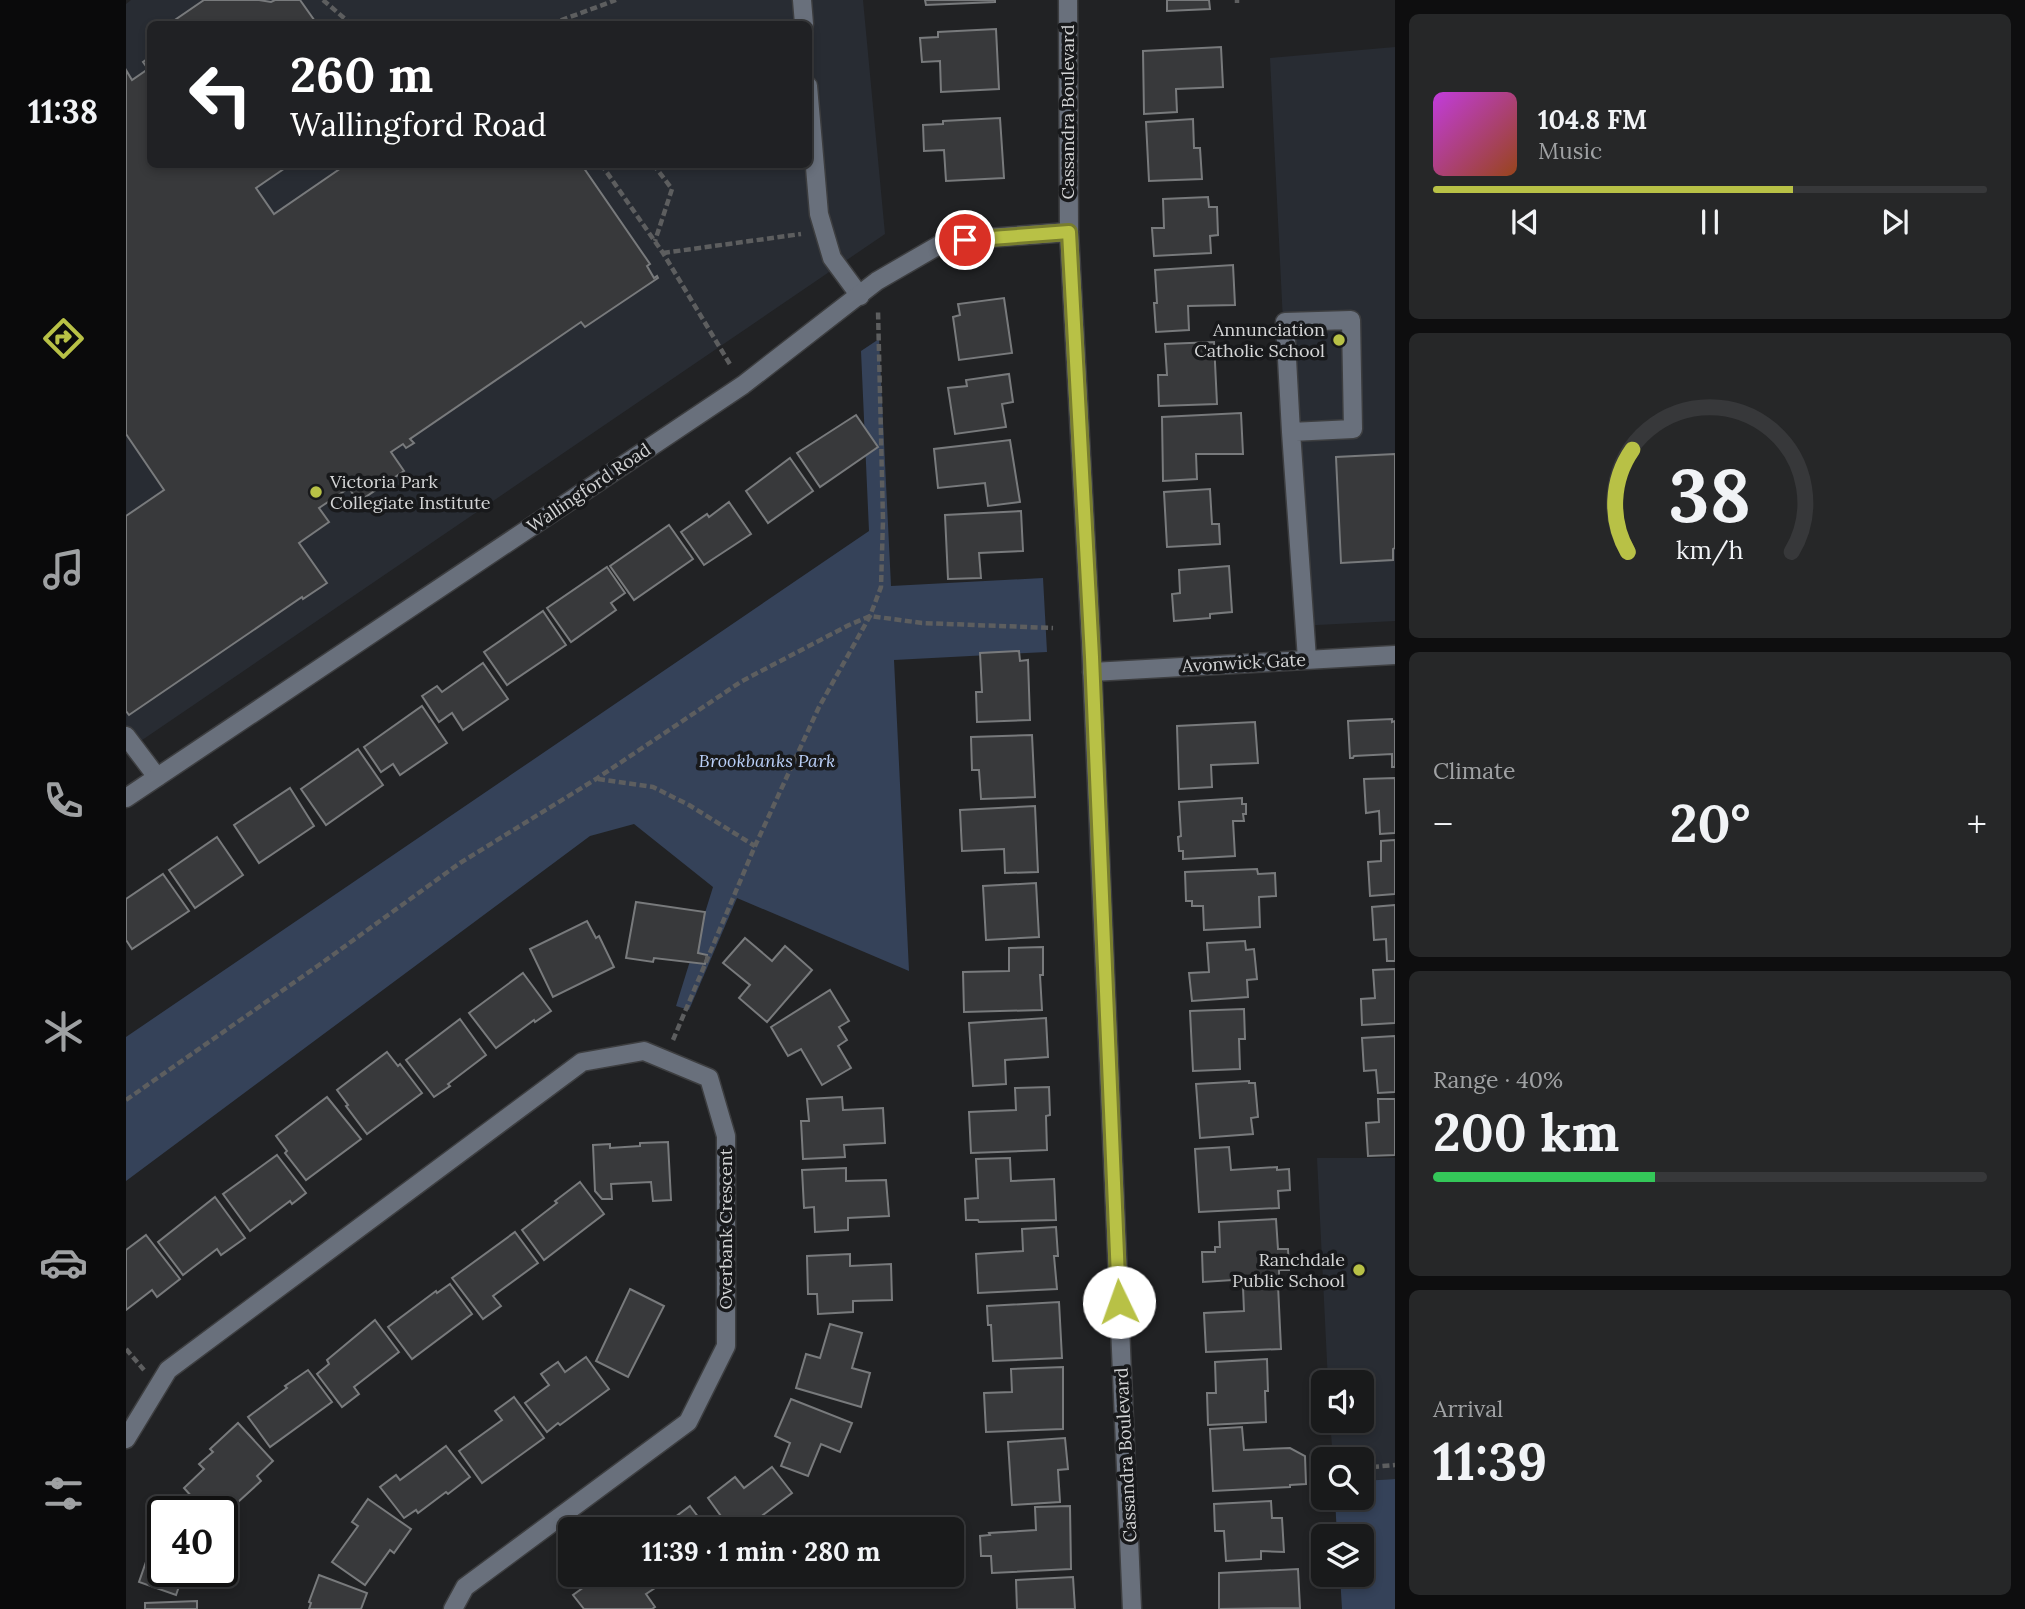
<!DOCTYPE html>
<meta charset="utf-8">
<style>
body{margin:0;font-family:Lora,serif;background:#262728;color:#f1f3f6;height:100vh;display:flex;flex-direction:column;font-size:26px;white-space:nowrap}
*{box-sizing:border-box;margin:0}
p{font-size:23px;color:#9fa1a3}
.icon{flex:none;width:38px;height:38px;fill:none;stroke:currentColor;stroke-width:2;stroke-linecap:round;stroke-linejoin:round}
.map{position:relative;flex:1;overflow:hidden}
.drawer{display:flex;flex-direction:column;gap:14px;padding:14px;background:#0e0e0f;width:630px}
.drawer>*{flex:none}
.banner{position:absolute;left:21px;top:21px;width:665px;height:147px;border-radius:10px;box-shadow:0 4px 10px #0003,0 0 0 2px #37383a;background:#202124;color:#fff;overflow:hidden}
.tools{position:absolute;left:1185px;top:1370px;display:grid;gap:14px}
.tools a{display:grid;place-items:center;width:63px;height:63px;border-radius:10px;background:#191a1b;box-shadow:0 4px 10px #0003,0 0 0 2px #37383a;font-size:35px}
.speed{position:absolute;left:21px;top:1496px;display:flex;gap:14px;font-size:35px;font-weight:700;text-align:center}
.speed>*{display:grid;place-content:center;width:91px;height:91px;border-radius:50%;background:#191a1b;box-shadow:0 4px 10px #0003,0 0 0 2px #37383a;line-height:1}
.speed .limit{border:4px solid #111;border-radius:10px;background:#fff;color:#111}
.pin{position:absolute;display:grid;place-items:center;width:60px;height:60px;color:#fff;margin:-30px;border:4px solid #fff;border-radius:50%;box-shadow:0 2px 7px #0007}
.me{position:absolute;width:77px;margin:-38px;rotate:357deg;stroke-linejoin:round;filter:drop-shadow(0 0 5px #0008)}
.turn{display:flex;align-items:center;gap:24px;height:147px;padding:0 28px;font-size:32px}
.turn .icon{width:91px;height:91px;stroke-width:2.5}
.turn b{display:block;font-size:49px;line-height:60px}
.big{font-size:52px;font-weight:700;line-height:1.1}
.drawer .card{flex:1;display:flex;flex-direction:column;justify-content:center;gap:10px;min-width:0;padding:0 24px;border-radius:10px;background:#262728}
.drawer .dial{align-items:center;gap:0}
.dial svg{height:182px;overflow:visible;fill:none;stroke:#37383a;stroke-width:7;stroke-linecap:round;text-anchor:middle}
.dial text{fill:#f1f3f6;stroke:none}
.song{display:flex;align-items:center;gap:21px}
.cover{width:84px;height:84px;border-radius:10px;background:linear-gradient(135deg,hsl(290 70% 55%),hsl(20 70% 35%))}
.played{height:7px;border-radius:4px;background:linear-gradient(90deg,#b8c146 65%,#37383a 65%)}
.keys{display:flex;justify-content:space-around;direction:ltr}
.heat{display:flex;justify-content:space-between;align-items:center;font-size:38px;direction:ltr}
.charge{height:10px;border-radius:5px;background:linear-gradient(90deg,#34c759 40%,#37383a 0)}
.trip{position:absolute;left:432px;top:1517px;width:406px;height:70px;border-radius:10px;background:#191a1b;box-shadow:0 4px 10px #0003,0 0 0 2px #37383a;font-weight:700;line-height:70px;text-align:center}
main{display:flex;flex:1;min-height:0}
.tab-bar{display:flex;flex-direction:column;width:126px;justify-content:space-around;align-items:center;background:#0a0a0b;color:#9fa1a3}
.tab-bar .icon{width:49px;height:49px}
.tab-bar .selected{color:#b8c146}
.tab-bar b{font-size:32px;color:#f1f3f6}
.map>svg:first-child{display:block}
.built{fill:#282c33;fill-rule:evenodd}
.green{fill:#354259}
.building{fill:#38393b;stroke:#787a7c;stroke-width:2}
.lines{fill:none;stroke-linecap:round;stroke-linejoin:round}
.minor-casing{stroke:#3d3e40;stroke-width:21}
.path{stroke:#5d5e5f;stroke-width:4.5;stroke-dasharray:7 3.5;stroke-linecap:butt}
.minor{stroke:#69707c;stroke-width:18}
.route-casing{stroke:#787d2e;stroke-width:18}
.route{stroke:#b8c146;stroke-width:12}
.poi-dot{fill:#b8c146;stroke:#18191b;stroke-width:2.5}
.labels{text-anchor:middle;stroke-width:7;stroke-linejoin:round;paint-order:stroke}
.street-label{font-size:18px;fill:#d3d4d5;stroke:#18191b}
.poi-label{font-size:18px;fill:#d3d4d5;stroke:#18191b;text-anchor:end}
.park-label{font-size:18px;font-style:italic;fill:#b9cef6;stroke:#18191b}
</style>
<main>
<nav class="tab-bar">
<b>11:38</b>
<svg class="icon selected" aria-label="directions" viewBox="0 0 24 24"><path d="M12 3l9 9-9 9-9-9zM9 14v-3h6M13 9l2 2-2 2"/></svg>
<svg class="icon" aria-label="music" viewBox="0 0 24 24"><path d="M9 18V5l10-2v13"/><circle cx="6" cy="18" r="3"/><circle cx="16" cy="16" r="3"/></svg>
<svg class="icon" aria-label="phone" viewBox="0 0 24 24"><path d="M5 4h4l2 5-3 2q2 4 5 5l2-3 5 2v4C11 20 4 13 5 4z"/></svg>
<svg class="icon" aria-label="climate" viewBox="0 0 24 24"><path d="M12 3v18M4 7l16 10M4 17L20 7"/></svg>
<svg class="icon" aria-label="car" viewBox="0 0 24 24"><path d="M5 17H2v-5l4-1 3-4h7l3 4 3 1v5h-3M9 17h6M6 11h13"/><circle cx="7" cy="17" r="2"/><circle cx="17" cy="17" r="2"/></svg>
<svg class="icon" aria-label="filters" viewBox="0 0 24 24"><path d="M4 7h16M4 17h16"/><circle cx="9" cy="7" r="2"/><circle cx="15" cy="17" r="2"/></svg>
</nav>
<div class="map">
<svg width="1269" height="1609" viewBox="0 0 1269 1609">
<rect width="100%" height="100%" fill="#212224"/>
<g class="built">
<path d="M5,0H737L759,234L0,751V4ZM24,24H682V164H24Z"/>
<path d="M1269,47V621L1172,626L1144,58Z"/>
<path d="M1191,1158H1269V1479L1236,1481V1460L1207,1459L1204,1421H1236V1382H1202Z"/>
</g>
<g class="green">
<path d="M753,339L765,586L917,578L921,652L768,660L783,971L611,898L563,1010L550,1006L587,887L508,824L464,836L0,1181V1037L743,531L735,351Z"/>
<path d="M1269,1479V1609H1216L1214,1575H1236V1536H1211L1209,1498H1236V1481Z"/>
</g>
<g class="building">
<path d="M78,0H133L145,2L149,0H174L191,24H43Z"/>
<path d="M799,0H869V2L800,5Z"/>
<path d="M1041,0H1083L1084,9L1041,11Z"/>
<path d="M870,29L873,89L815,92L814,61L796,62L794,38L812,37V32Z"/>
<path d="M1095,47L1097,87L1050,89L1051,112L1018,114L1017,51Z"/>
<path d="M24,57V164H165L130,188L148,214L221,164H455L524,264L521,266L528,278L531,276L532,278L459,327L455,322L284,439L288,443L280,448L277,444L265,452L278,471L232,502L223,488L193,508L203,522L173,543L201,583L177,599L176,597L3,715L0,711V516L38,490L0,434V70L6,80L22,69L17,62Z"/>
<path d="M874,118L878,178L820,181L818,150L798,151L797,125L817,124V121Z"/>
<path d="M1067,119L1068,148H1074L1076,179L1023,181L1020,122Z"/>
<path d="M1082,197L1083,207H1091L1092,235L1084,236L1085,253L1028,256L1026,228H1038L1037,199Z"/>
<path d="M1107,265L1109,305L1062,306L1063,330L1030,332L1028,303H1031L1029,270Z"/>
<path d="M878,298L886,353L833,360L827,317L834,315L832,304Z"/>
<path d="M1088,342L1091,404L1033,406L1032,375H1041L1039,344Z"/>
<path d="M883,374L887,402L876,404L880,427L829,434L822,388L841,386L840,380Z"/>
<path d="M1115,413L1117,454H1070L1071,479L1037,481L1036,417Z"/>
<path d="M730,415L752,447L694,487L671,453Z"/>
<path d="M884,440L894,502L862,506L859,483L812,488L808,449Z"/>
<path d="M1269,454V548L1267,549V560L1215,563L1210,457Z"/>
<path d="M664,458L687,491L642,523L620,491Z"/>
<path d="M1084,489L1086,524H1093L1094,544L1041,547L1038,492Z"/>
<path d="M603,502L625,534L578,565L555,532L581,514L583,517Z"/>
<path d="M895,511L897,551L853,553L855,578L822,579L819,515Z"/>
<path d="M543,525L567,559L508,600L484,566Z"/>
<path d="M1103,566L1106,612L1084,614V618L1048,621L1046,594L1054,593L1053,570Z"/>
<path d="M481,567L499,593L485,603L490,610L445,642L421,608Z"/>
<path d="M417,611L440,645L381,685L358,652Z"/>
<path d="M893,651L894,661L902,660L904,720L851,722L850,692H856L854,653Z"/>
<path d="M357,663L382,699L337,730L326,713L313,722L296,696L311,686L316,692Z"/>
<path d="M296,706L321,743L274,775L267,764L255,772L238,747Z"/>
<path d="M1266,719V722L1269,721V767H1266V754L1228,756L1227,758H1224L1222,721Z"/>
<path d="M1129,722L1132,763L1085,765L1086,787L1053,789L1051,726Z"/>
<path d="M906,735L909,797L855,799L853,770H846L845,737Z"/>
<path d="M232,749L257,785L200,825L175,789Z"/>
<path d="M1269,778V833L1254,834L1253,811L1240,813L1238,779Z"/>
<path d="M164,788L188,826L133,863L108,825Z"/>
<path d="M1116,798V804H1120V814H1117L1118,821H1107L1109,856L1057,859V851H1053L1052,837L1055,836L1053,802Z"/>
<path d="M909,806L912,872L879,873L878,849L836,851L834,810Z"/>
<path d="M91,837L117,875L69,908L43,870Z"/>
<path d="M1269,840V894L1244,896L1242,862L1255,861V841Z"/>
<path d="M1131,869L1132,874L1149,873L1150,896L1133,897L1134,927L1078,930L1077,906H1066V901H1060L1059,872Z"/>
<path d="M37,874L63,911L6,949L0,940V899Z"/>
<path d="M910,883L913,937L860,940L857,886Z"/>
<path d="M510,902L579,912L572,953L581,955L579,964L528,958L527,962L500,958Z"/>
<path d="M1269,905V961H1261L1260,939L1248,940L1246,907Z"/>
<path d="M461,921L470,938L473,936L488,967L427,997L404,949Z"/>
<path d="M619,938L646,961L659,946L686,970L641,1022L613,998L624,985L597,963Z"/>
<path d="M1119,941L1120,950L1128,949L1131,979L1121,980L1122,997L1066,1001L1063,973L1083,972L1081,943Z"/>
<path d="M917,947V975H914L916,1010L838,1012L837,972L883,971V948Z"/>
<path d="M1269,969V1023L1236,1025L1235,999L1249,998L1247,970Z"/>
<path d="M397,973L425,1011L409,1022L408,1020L370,1048L343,1013Z"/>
<path d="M704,990L723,1021L713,1027L721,1040L712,1046L725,1068L696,1085L675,1049L662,1056L645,1027Z"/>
<path d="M1118,1009L1119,1039H1113L1114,1069L1067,1071L1064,1011Z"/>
<path d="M920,1018L922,1057L879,1060L880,1084L847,1086L843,1023Z"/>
<path d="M334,1019L360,1055L322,1084L324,1086L308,1097L280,1060Z"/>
<path d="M1269,1036V1092L1252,1093L1250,1070L1238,1071L1236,1038Z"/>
<path d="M261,1052L272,1066L274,1064L296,1093L241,1134L220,1106L222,1105L211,1090Z"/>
<path d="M1123,1081V1083H1129L1132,1117L1125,1118L1127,1134L1074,1138L1070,1084Z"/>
<path d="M923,1087L924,1115L920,1116L921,1150L845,1153L843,1112L890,1110L889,1088Z"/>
<path d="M201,1097L235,1139L180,1180L159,1153L161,1151L150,1136Z"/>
<path d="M716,1097L717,1110L757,1108L759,1143L718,1145L719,1157L677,1159L675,1121H683L681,1099Z"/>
<path d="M1252,1099H1269V1155L1242,1156L1240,1123L1253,1122Z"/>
<path d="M542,1142L545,1200L527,1201L525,1182L485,1184L486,1199H476L469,1191L467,1145L484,1144V1148L514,1146V1143Z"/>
<path d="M1103,1147L1105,1170L1151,1167V1170L1163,1169L1164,1190L1152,1191L1153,1208L1073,1212L1069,1149Z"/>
<path d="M151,1155L180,1193L166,1204L164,1201L124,1231L97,1194Z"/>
<path d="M884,1158L885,1181L928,1179L930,1220L853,1222L852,1220H840L839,1199L852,1198L850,1159Z"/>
<path d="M720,1168V1181L760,1180L763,1216L722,1218V1230L689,1232L688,1207L678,1208L676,1170Z"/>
<path d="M454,1182L478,1214L418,1260L396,1230L431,1203L429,1201Z"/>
<path d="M89,1197L119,1238L95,1255L91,1249L57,1275L32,1242Z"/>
<path d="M1150,1219L1152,1249H1162L1163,1270H1153V1277L1077,1282L1076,1252H1089V1247H1094L1093,1222Z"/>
<path d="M930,1227L932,1256H928L931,1289L852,1293L850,1254L897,1251L896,1229Z"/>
<path d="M389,1232L412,1263L367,1296L375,1306L357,1319L326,1278Z"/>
<path d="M20,1235L54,1279L31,1297L26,1290L0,1310V1250Z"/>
<path d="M724,1254V1266L765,1264L766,1300L727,1301V1312L692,1314L691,1294H682L681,1256Z"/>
<path d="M324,1284L346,1314L286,1359L262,1327L310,1291L311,1293Z"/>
<path d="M1152,1285L1155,1349L1080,1352L1078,1313L1118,1311L1117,1287Z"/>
<path d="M504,1289L538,1306L502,1377L470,1361Z"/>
<path d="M933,1302L936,1358L867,1361L865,1325H862L861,1306Z"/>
<path d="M249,1320L273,1352L228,1387L233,1394L216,1407L191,1374L203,1364L201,1360Z"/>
<path d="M704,1324L736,1333L726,1368L744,1373L735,1407L670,1388L680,1354L694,1358Z"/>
<path d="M460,1357L483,1389L434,1425L432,1423L421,1432L399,1403L423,1385L415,1374L432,1362L439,1372Z"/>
<path d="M1141,1359L1142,1391H1139L1140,1422L1082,1425L1081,1393H1090L1089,1362Z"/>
<path d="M937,1367V1429L860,1432L858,1393L886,1392L885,1369Z"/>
<path d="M182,1370L206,1402L144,1447L122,1417L161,1388L159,1386Z"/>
<path d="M388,1397L418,1438L356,1483L333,1451L376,1420L369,1411Z"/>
<path d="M665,1399L726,1423L714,1452L695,1444L682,1476L655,1466L664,1443L649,1436Z"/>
<path d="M112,1423L147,1461L131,1476L135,1481L100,1513L81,1511L76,1506L75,1507L58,1488L78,1469L73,1464L87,1452L84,1449Z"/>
<path d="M1116,1427L1118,1450L1164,1448L1179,1456L1180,1484L1164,1485V1487L1087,1491L1084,1429Z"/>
<path d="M939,1438L942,1469L932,1470L934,1502L886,1505L882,1442Z"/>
<path d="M320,1446L344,1477L322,1494L320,1492L292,1513L290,1510L278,1518L254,1487L270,1475L274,1480Z"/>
<path d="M646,1467L666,1493L637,1515L649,1530H605L582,1498L609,1477L618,1488Z"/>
<path d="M242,1499L285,1529L268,1553L264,1550L239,1585L206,1562L232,1526L226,1522Z"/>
<path d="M1145,1501L1146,1518H1156L1158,1552L1135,1551V1559L1100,1561L1098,1531H1089L1088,1504Z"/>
<path d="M34,1505L56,1512H37V1572H58L50,1595L13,1582L30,1533L25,1532Z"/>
<path d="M564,1506L582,1530H533V1529Z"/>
<path d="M944,1506L945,1569L866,1573L865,1556H855L854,1536L864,1535L863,1533L910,1530L909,1507Z"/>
<path d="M1172,1569L1174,1608L1093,1609V1573Z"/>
<path d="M193,1575L241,1593L235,1609H183L185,1603L183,1602Z"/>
<path d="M471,1575H519L529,1588L520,1594L529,1607L526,1609H458L447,1595L472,1577Z"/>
<path d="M528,1575H545L534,1583Z"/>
<path d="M947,1577L949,1609H891L890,1580Z"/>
<path d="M71,1601V1609H19V1603Z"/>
</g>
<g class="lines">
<defs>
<g id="minor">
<path d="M676,0L678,24"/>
<path d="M942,0L943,232L965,642L1006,1609"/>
<path d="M682,86L693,214L706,258L734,296"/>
<path d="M1165,432L1227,429L1225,320L1159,322L1165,432L1181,659"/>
<path d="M966,672L1269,655"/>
<path d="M0,736L31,777"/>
<path d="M0,798L617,385L751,281L820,241L943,232"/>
<path d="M0,1439L42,1370L456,1062L518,1051L583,1078L600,1136V1346L562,1422L339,1587L327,1609"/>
</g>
</defs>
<use href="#minor" class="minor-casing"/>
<g class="path">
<path d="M197,0L225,24"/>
<path d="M1111,0V3"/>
<path d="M425,24L490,0"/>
<path d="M475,164L537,253L605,366"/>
<path d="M527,164L546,189L529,241"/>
<path d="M537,253L675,234"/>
<path d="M472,779L527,787L563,805L629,846"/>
<path d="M547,1040L629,846L693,707L744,616L755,587L757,520L752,310"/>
<path d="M0,1100L193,965L334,863L470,779L616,681L723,625L744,616L796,623L927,628"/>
<path d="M0,1349L18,1370"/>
<path d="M1246,1467L1269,1465"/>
</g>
<use href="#minor" class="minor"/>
</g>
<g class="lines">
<defs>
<path id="route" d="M839,240L943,232L966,657L993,1302"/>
</defs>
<use href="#route" class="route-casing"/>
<use href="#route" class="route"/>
</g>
<g class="poi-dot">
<circle cx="1213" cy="340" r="7"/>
<circle cx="190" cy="492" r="7"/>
<circle cx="1233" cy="1270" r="7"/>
</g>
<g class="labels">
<g class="street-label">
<text transform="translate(942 112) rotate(-90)" y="6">Cassandra Boulevard</text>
<text transform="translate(463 488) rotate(-34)" y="6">Wallingford Road</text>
<text transform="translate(1118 663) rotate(-3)" y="6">Avonwick Gate</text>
<text transform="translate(600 1229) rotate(-90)" y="6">Overbank Crescent</text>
<text transform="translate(1000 1455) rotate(-93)" y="6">Cassandra Boulevard</text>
</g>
<g class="poi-label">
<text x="1199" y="336">Annunciation<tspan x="1199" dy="21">Catholic School</tspan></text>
<text x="204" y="488" text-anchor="start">Victoria Park<tspan x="204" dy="21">Collegiate Institute</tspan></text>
<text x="1219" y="1266">Ranchdale<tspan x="1219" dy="21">Public School</tspan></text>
</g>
<g class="park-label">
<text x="641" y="767">Brookbanks Park</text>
</g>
</g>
</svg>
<div class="tools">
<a><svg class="icon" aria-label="sound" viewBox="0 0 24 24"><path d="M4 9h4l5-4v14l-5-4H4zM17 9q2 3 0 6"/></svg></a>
<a><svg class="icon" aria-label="search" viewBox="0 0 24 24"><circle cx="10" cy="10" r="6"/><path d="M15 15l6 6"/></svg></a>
<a><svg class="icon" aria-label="layers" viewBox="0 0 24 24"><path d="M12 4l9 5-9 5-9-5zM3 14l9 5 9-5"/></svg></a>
</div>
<div class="speed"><div class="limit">40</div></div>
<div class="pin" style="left:839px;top:240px;background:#d93025"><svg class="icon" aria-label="arrive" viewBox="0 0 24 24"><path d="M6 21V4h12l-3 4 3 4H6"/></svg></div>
<svg class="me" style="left:993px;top:1302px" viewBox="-20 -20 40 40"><circle r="19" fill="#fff"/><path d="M0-13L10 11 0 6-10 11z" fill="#b8c146"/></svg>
<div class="trip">11:39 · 1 min · 280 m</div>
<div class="banner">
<div class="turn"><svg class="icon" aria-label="left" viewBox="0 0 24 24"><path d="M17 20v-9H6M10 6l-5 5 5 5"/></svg><div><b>260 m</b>Wallingford Road</div></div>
</div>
</div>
<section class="drawer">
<div class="card">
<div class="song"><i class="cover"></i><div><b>104.8 FM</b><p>Music</p></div></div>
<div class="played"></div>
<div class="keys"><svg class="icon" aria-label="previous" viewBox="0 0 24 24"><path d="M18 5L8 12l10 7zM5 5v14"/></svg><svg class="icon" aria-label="pause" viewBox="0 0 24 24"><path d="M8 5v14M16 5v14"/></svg><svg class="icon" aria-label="next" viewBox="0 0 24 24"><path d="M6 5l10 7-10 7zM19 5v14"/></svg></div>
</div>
<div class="card dial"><svg viewBox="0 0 100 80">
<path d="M14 69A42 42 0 1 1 86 69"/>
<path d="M14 69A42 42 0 0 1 16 24" stroke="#b8c146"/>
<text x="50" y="56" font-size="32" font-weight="700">38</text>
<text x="50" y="72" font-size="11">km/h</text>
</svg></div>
<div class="card"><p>Climate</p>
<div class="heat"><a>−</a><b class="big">20°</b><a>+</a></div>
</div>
<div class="card"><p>Range · 40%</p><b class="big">200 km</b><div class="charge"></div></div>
<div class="card"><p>Arrival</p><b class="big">11:39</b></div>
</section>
</main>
